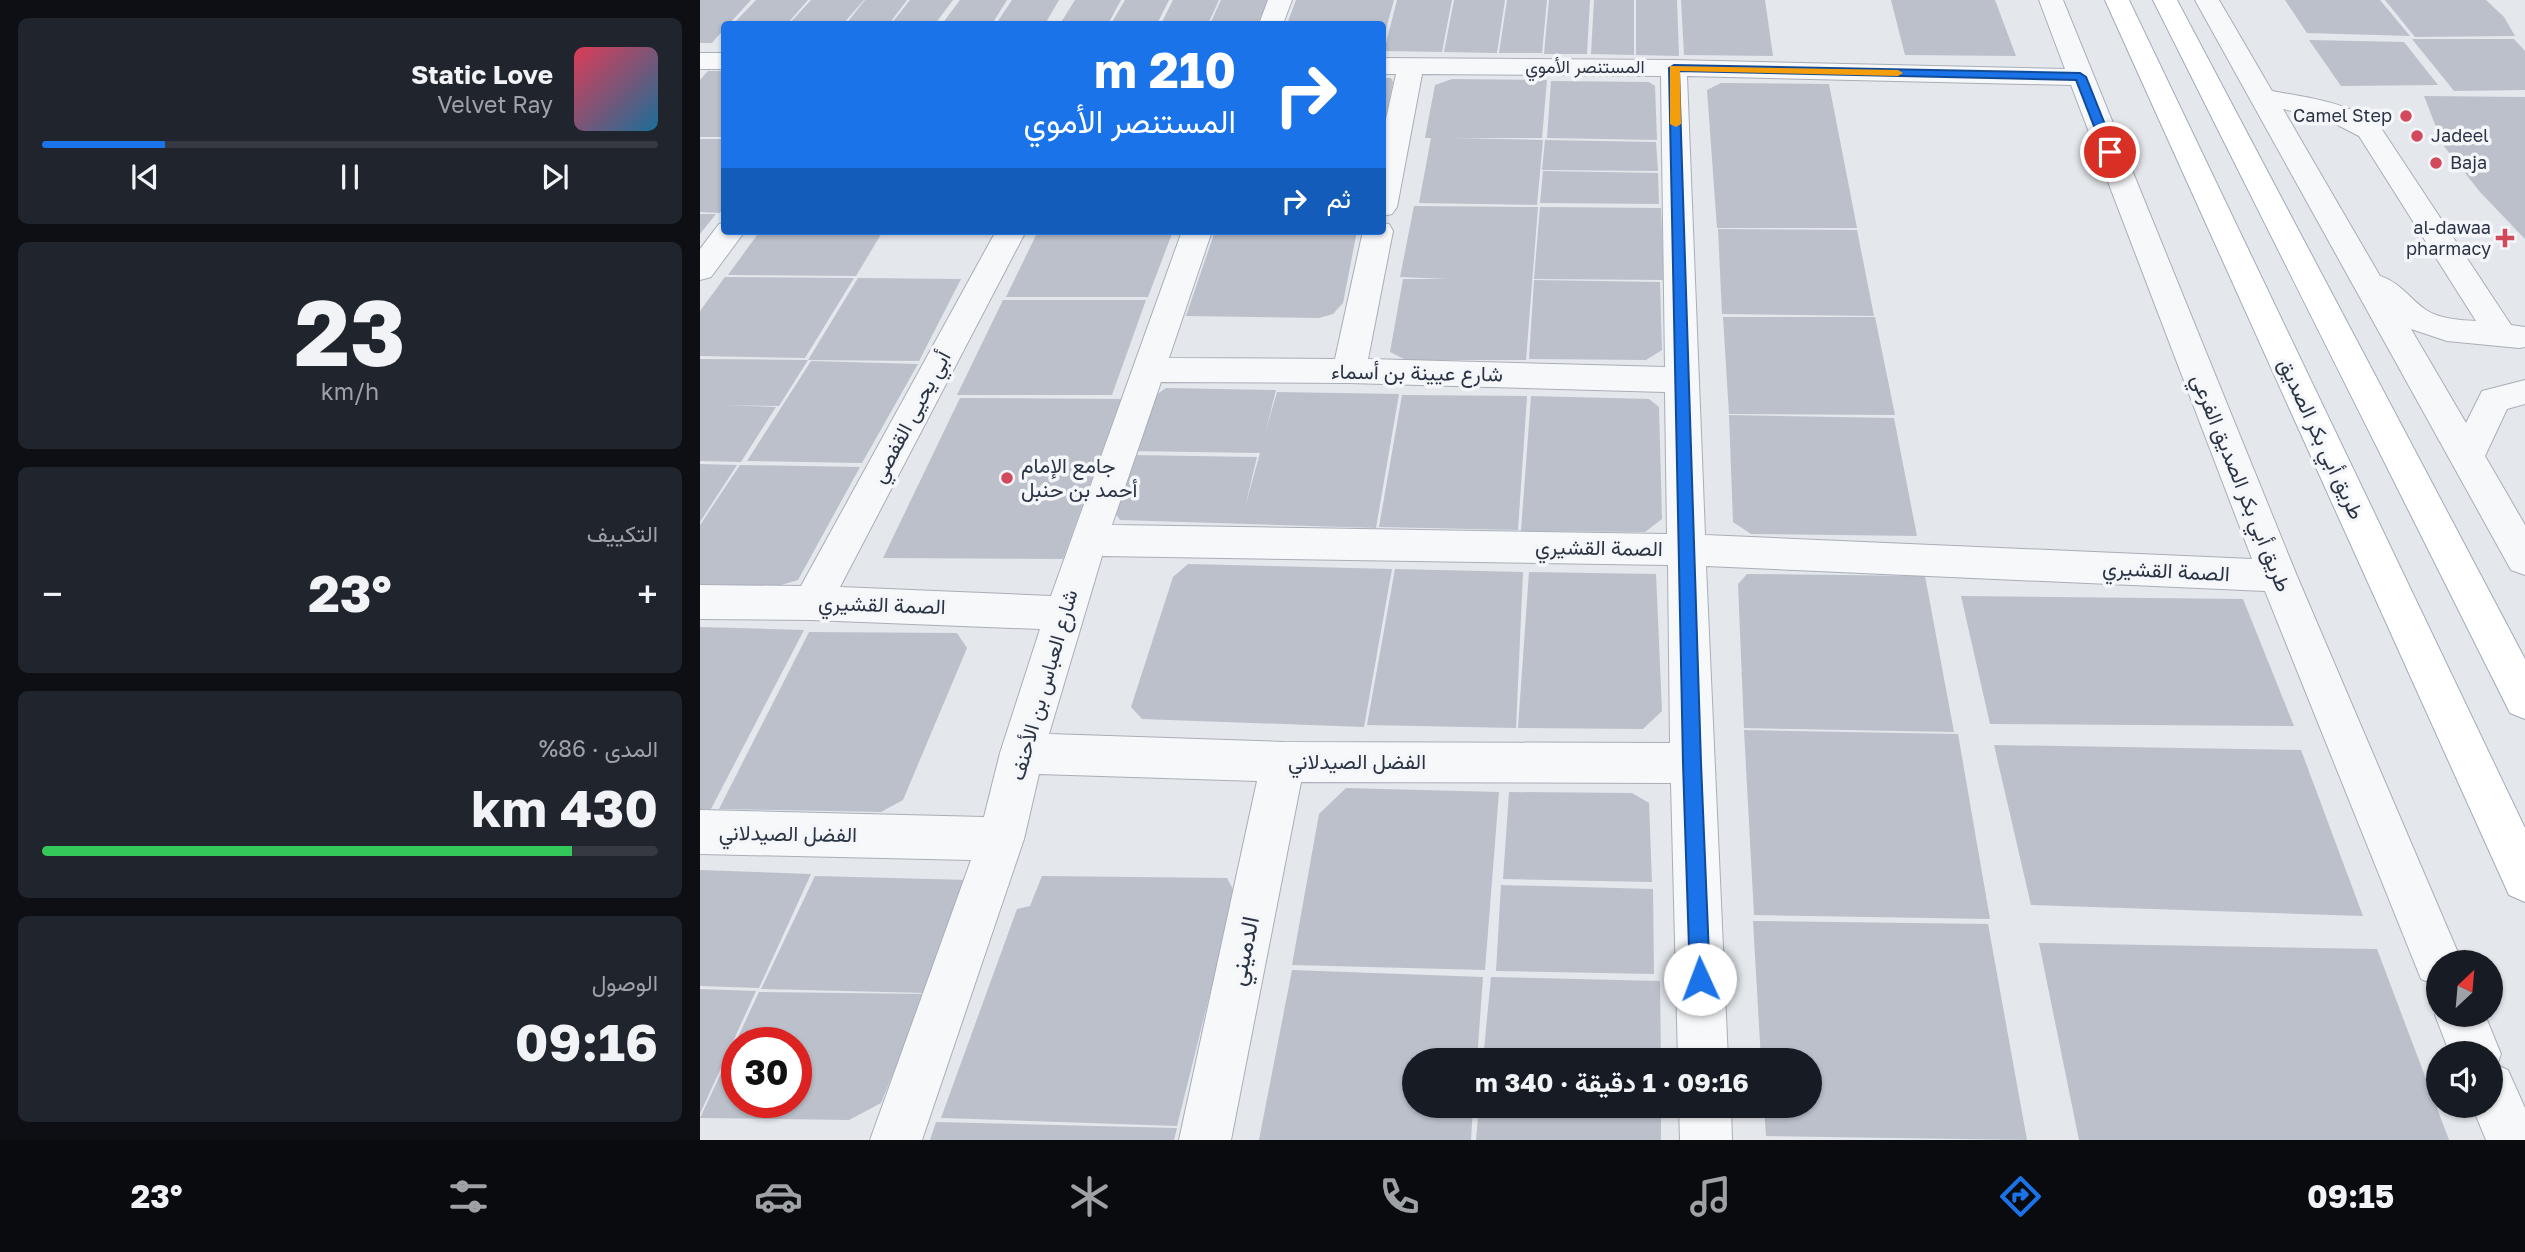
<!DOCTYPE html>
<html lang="ar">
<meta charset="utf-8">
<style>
body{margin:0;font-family:"Golos Text",Vazirmatn,sans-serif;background:#20242c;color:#f1f3f6;direction:rtl;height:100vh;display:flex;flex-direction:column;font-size:26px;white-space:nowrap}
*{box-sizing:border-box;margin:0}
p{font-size:23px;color:#9ea1a6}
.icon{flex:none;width:38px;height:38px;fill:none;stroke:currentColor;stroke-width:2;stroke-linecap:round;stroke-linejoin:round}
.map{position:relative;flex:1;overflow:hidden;direction:ltr}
.details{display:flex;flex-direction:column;gap:18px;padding:18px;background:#0d0f14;width:700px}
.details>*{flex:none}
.guide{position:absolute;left:21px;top:21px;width:665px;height:214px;border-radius:7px;box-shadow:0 2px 5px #0004;direction:rtl;background:#1a73e8;color:#fff;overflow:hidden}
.needle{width:46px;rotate:26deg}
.buttons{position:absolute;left:1726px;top:950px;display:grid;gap:14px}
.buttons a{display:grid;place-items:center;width:77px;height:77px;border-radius:50%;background:#171b24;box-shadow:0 2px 5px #0004;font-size:35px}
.speed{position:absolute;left:21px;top:1027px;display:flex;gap:14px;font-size:35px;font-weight:700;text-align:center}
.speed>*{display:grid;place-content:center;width:91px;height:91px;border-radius:50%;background:#171b24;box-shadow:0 2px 5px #0004;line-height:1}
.speed .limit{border:10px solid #d22;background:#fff;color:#111}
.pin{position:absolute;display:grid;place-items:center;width:60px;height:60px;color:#fff;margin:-30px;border:4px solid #fff;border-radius:50%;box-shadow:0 2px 7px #0007}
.me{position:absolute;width:77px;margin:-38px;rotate:358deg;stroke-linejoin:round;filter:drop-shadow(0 0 5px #0008)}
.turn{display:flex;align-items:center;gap:24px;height:147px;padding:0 35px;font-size:32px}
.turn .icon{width:91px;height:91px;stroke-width:2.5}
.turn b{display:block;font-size:49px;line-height:60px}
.then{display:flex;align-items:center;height:66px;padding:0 35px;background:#0003;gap:14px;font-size:26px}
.big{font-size:52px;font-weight:700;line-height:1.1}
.details .card{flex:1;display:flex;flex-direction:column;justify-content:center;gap:10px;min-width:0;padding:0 24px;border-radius:10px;background:#20242c}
.details .dial{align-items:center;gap:0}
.dial b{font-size:91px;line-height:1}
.song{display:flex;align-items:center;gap:21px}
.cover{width:84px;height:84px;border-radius:10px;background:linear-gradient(135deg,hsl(350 70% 55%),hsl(200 70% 35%))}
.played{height:7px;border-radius:4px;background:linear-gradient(90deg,#1a73e8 20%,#363941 20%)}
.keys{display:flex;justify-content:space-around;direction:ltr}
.heat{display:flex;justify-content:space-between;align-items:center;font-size:38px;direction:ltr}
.charge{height:10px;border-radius:5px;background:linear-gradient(90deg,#34c759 86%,#363941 0)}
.trip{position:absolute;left:702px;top:1048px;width:420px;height:70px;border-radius:35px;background:#171b24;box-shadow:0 2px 5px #0004;font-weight:700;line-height:70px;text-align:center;direction:rtl}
.menu{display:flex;height:112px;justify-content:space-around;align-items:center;background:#090b0e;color:#9ea1a6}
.menu .icon{width:49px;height:49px}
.menu .current{color:#1a73e8}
.menu b{font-size:32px;color:#f1f3f6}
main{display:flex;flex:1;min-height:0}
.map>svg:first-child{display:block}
.building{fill:#bbc0ca;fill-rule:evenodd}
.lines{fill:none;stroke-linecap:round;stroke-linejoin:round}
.minor-casing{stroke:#a9aeb7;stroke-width:2}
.major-casing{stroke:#a3abb8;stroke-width:2}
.minor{fill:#f7f8fa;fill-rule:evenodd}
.major{fill:#fff;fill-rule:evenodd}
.route{fill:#1a73e8;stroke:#114b97;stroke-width:2}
.slow{fill:#f59e0b}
.poi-dot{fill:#d1495b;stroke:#f4f6f9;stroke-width:2.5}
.labels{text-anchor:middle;stroke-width:7;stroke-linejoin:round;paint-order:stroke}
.far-street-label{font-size:18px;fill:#2b3445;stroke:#f4f6f9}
.far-poi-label{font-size:18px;fill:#2b3445;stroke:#f4f6f9;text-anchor:end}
.street-label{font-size:21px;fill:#2b3445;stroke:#f4f6f9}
.poi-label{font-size:21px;fill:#2b3445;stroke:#f4f6f9;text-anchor:start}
.near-street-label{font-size:24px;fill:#2b3445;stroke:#f4f6f9}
</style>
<main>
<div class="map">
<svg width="1825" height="1140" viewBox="0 0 1825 1140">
<rect width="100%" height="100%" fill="#e4e7ec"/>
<g class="building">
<path d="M0,0H51L29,24H24V29L12,43H0Z"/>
<path d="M56,0H108L87,24H33Z"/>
<path d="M111,0H164L143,24H89Z"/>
<path d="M165,0H207L189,24H146Z"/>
<path d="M210,0H253L235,24H191Z"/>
<path d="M260,0H307L292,24H242Z"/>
<path d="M312,0H359L345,24H296Z"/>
<path d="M375,0H421L408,24H360Z"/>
<path d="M425,0H469L457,24H411Z"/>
<path d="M473,0H519L508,24H461Z"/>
<path d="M521,0H568L558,24H510Z"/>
<path d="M596,0H694L683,40L682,24H587Z"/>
<path d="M697,0H752L742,52L684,51Z"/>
<path d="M754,0H805L797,53L744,52Z"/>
<path d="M807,0H847L842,53H799Z"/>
<path d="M849,0H890L887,54H844Z"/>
<path d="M894,0H934V55L891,54Z"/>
<path d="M936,0H977L979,56L936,55Z"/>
<path d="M981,0H1065L1073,56L984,55Z"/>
<path d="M1191,0H1295L1316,56L1205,55Z"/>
<path d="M1585,0H1680L1710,36L1607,33Z"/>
<path d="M1685,0H1786L1804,17L1815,36L1715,37Z"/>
<path d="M1712,39H1814L1825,51V90L1754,91Z"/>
<path d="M1609,40L1704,42L1738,85L1641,86Z"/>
<path d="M8,71H24V137H0V80Z"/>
<path d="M682,78H691L693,82L684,129Z"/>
<path d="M752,79L847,80L842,138H754L843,140L837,205L719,203L731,138H725L735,85Z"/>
<path d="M851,81L949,82L955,86L957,140L847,138Z"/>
<path d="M1021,83L1129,84L1157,228H1017L1007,90Z"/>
<path d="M1724,96L1825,97V239L1780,192L1743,145Z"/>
<path d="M0,139H24V207L20,213L0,212Z"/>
<path d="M845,140L956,142L958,171L842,170Z"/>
<path d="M843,171L958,173L959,204L840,203Z"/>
<path d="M714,206L838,207L826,360H706L690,352L703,279H748L700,277Z"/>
<path d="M840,207L961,208L964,280L834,279Z"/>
<path d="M0,214H16L0,234Z"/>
<path d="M1018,229L1157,230L1174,316L1022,314Z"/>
<path d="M60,231H183L156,276L28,275Z"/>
<path d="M338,231H473L448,297H306Z"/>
<path d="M515,231H657L643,303L633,314L619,318L486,316Z"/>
<path d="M25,277L154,278L105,358L0,356V311Z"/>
<path d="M158,278L261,279L219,361L108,360Z"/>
<path d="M834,280L960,282L962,350L946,360L829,359Z"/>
<path d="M303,300H446L412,395H257Z"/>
<path d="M1023,317H1175L1195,415L1029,414Z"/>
<path d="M0,359L108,360L79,406L22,405L76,407L41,462L0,461Z"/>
<path d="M111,361L218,364L162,463L47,461Z"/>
<path d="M466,388L576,390L566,430L577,392L699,394L676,528L420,520L411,507L430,455L557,457L545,507L560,453L429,451L447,401Z"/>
<path d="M702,395L827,396L818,530L679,527Z"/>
<path d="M831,396L949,399L959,407L962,519L945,532L821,531Z"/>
<path d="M260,398L421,399L363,559L183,558Z"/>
<path d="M1029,415L1194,418L1217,536L1051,534L1033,522Z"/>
<path d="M0,464L37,465L0,522Z"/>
<path d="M40,465L160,467L98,580L78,586L0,584V525Z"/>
<path d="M488,564L692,569L664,727L442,719L431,707L473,577Z"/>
<path d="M695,569L823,572L816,728L667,725Z"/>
<path d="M829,572L956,574L962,711L943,729L818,728Z"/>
<path d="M1047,574L1225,576L1254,732L1044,728L1038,584Z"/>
<path d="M1261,596L1543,599L1594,726L1290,724Z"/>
<path d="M0,627L104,630L11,809H0Z"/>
<path d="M109,632L257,633L267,648L203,800L181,812L19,809Z"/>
<path d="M1044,730L1258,734L1290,919L1054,915Z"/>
<path d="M1294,745L1601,750L1663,916L1331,905Z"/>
<path d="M646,788L799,792L785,970L592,965L619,814Z"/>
<path d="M809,792L932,793L949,803L952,882L803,879Z"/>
<path d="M0,870L111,874L59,988L0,986Z"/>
<path d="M115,876L269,880L227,993L61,989Z"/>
<path d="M342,876L527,878L535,893L477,1126L241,1118L317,909L330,906Z"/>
<path d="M801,885L953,889L954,974L796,971Z"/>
<path d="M1053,921L1288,924L1327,1140L1066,1136L1064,1106H1110V1060H1061Z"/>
<path d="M1339,943L1677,949L1749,1140H1379Z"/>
<path d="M592,970L783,977L777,1060H714V1106H773L771,1140H559Z"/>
<path d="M791,977L960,981L961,1060H783Z"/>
<path d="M0,989L56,991L0,1114Z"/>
<path d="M59,992L226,994L181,1103L149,1120L0,1118ZM37,1043H96V1102H37Z"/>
<path d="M779,1106H961V1140H776Z"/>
<path d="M236,1122L477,1128L474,1140H230Z"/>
</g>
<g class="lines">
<defs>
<g id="minor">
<path d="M568,0H592L583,24H559Z"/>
<path d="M1339,0H1363L1597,576L1762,962H1738V986L1721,979L1565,591L1006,566L1028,1060H978L971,783L601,782L531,1140H479L557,781L339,774L324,839L222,1140H170L271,860L0,854V810L284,817L300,753L340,629L112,620L0,619V585L101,586L296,231H326L140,587L351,596L482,231H512L469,358L635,359L663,231H682V223L689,224L693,231L668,359L965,367L961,76L722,74L697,207L692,214L682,216V137L696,74H682V58L974,60L1365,69ZM987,76L1371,85L1552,559L1005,535ZM461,382L649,383L965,392L967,534L412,525ZM402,556L968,565L970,743L583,742L349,734Z"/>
<path d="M1495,0H1519L1572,91C1609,98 1648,102 1679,125L1811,325L1825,327V347L1819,348L1747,341L1711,329L1766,423L1782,391L1825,380V404L1807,409L1785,456L1825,525V575L1811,570ZM1583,109L1624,118L1659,136L1776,321C1760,320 1740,319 1726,310C1710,299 1700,282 1680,276Z"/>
<rect x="0" y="53" width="24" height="16"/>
<path d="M24,223V231H45L11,277L0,280V249L19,224Z"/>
<path d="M1738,1009V1015H1785L1801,1054L1797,1065L1808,1070L1825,1108V1140H1786L1772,1106H1790V1054H1750L1735,1015Z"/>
<path d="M979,1106H1031L1032,1140H980Z"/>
</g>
<g id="major">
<path d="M1405,0H1429L1825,828V902L1809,895Z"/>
<path d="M1453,0H1477L1825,659V719L1810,713Z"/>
</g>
</defs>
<use href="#minor" class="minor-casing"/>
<use href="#major" class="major-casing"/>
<use href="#minor" class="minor"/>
<use href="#major" class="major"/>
</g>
<path class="route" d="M974,65L1380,73L1386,77L1416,152L1410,155L1404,152L1376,80L979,71L1001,763L1010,979L1007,986L1000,989L993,986L990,979L983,763L969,68Z"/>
<path class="slow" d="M970,66L1198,70L1203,73L1198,76L980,71L981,124L976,127L970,124Z"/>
<g class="poi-dot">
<circle cx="1706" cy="116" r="7"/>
<circle cx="1717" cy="136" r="7"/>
<circle cx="1736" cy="163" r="7"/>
<path d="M1801.5 227.5h7v7h7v7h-7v7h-7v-7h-7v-7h7z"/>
<circle cx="307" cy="478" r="7"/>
</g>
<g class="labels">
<g class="far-street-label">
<text x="885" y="73">المستنصر الأموي</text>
</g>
<g class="far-poi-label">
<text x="1692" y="122">Camel Step</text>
<text x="1731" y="142" text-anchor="start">Jadeel</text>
<text x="1750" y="169" text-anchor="start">Baja</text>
<text x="1791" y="234">al-dawaa<tspan x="1791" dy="21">pharmacy</tspan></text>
</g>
<g class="street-label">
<text transform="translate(717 373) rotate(1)" y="7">شارع عيينة بن أسماء</text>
<text transform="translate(211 417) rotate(-62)" y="7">أبي يحيى القفصي</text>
<text transform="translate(1621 439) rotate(65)" y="7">طريق أبي بكر الصديق</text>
<text transform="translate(1541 483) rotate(68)" y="7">طريق أبي بكر الصديق الفرعي</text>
<text transform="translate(899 548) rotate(1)" y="7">الصمة القشيري</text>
<text transform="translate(1466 571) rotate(3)" y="7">الصمة القشيري</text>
<text transform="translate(182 605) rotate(2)" y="7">الصمة القشيري</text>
<text transform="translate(344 685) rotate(-74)" y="7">شارع العباس بن الأحنف</text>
<text x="657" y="769">الفضل الصيدلاني</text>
<text transform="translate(88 834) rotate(1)" y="7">الفضل الصيدلاني</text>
</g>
<g class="poi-label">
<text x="321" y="473">جامع الإمام<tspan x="321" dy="24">أحمد بن حنبل</tspan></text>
</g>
<g class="near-street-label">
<text transform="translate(544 951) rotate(-78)" y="8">الدميني</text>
</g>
</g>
</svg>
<div class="buttons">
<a><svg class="needle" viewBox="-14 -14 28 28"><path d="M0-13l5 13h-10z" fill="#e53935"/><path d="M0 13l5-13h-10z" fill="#9ea1a6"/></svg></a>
<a><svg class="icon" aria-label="sound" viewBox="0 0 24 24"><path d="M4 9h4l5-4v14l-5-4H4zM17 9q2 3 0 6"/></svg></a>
</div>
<div class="speed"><div class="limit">30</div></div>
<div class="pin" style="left:1410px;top:152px;background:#d93025"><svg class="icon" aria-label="arrive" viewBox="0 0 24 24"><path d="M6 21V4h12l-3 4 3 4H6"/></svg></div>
<svg class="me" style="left:1000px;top:979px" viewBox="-20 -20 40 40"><circle r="19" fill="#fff"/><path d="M0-13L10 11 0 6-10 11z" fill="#1a73e8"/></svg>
<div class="trip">09:16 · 1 دقيقة · 340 m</div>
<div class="guide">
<div class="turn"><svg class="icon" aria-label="right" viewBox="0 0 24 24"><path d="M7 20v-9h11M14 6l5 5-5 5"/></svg><div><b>210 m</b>المستنصر الأموي</div></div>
<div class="then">ثم<svg class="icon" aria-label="right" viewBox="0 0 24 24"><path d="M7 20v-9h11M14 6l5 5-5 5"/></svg></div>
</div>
</div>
<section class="details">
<div class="card">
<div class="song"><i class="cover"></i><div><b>Static Love</b><p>Velvet Ray</p></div></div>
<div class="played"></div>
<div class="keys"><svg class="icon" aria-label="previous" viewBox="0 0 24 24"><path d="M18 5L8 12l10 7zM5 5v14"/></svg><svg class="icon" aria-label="pause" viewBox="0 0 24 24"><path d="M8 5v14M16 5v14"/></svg><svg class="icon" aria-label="next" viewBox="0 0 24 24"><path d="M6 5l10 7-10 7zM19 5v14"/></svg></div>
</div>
<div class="card dial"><b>23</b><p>km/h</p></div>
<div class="card"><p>التكييف</p>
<div class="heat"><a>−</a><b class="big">23°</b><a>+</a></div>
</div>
<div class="card"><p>المدى · 86%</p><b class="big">430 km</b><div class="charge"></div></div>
<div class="card"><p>الوصول</p><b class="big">09:16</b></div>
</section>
</main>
<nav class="menu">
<b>09:15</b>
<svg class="icon current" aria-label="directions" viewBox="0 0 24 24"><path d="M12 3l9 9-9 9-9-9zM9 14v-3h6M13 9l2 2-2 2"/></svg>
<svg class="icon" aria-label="music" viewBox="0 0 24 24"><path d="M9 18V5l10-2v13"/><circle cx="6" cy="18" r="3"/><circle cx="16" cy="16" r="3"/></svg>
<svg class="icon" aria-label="phone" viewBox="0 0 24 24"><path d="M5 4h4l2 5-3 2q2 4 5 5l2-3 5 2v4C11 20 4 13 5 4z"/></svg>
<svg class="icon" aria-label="climate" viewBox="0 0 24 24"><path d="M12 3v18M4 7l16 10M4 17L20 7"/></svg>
<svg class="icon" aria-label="car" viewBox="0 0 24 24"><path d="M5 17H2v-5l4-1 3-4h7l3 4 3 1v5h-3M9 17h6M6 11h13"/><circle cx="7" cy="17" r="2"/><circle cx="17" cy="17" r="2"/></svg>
<svg class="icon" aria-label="filters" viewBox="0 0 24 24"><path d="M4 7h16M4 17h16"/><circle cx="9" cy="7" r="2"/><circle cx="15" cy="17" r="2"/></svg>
<b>23°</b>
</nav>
